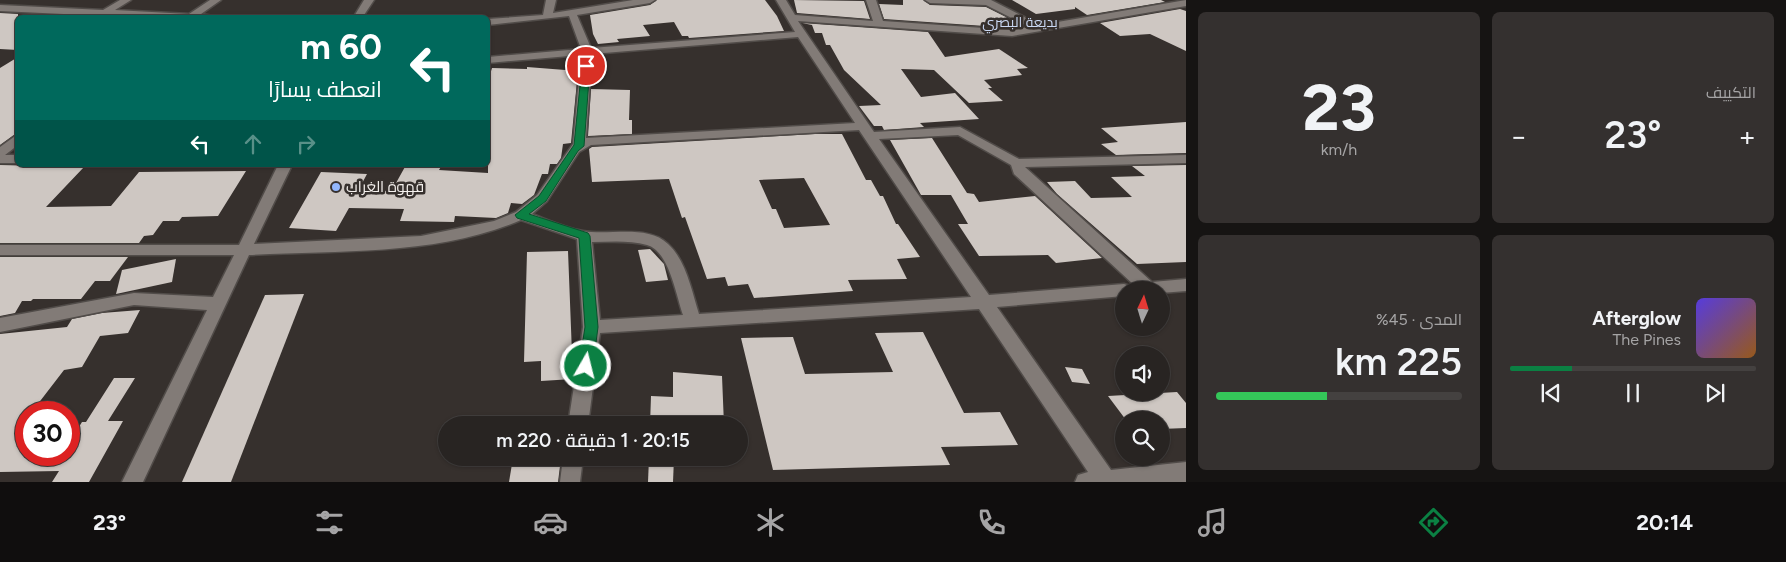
<!DOCTYPE html>
<html lang="ar">
<meta charset="utf-8">
<style>
body{margin:0;font-family:Figtree,Cairo,sans-serif;background:#34302f;color:#f1f3f6;direction:rtl;height:100vh;display:flex;flex-direction:column;font-size:19px;white-space:nowrap}
*{box-sizing:border-box;margin:0}
p{font-size:16px;color:#a5a4a5}
.icon{flex:none;width:28px;height:28px;fill:none;stroke:currentColor;stroke-width:2;stroke-linecap:round;stroke-linejoin:round}
.map{position:relative;flex:1;overflow:hidden;direction:ltr}
.side{display:flex;flex-direction:column;gap:12px;padding:12px;background:#161413;width:600px}
.side>*{flex:none}
.hud{position:absolute;left:15px;top:15px;width:475px;height:152px;border-radius:8px;box-shadow:0 1px 4px #0004,0 0 0 1px #444140;direction:rtl;background:#00695c;color:#fff;overflow:hidden}
.needle{width:32px;rotate:4deg}
.controls{position:absolute;left:1115px;top:281px;display:grid;gap:10px}
.controls a{display:grid;place-items:center;width:55px;height:55px;border-radius:50%;background:#282422;box-shadow:0 1px 4px #0004,0 0 0 1px #444140;font-size:25px}
.speed{position:absolute;left:15px;top:401px;display:flex;gap:10px;font-size:25px;font-weight:700;text-align:center}
.speed>*{display:grid;place-content:center;width:65px;height:65px;border-radius:50%;background:#282422;box-shadow:0 1px 4px #0004,0 0 0 1px #444140;line-height:1}
.speed .limit{border:8px solid #d22;background:#fff;color:#111}
.pin{position:absolute;display:grid;place-items:center;width:42px;height:42px;color:#fff;margin:-21px;border:2px solid #fff;border-radius:50%;box-shadow:0 1px 5px #0007}
.me{position:absolute;width:55px;margin:-28px;rotate:8deg;stroke-linejoin:round;filter:drop-shadow(0 0 4px #0008)}
.turn{display:flex;align-items:center;gap:18px;height:105px;padding:0 25px;font-size:22px}
.turn .icon{width:65px;height:65px;stroke-width:2.5}
.turn b{display:block;font-size:35px;line-height:42px}
.lanes{display:flex;align-items:center;height:48px;padding:0 25px;background:#0003;justify-content:center;gap:25px;direction:ltr}
.lanes .off{opacity:.35}
.big{font-size:38px;font-weight:600;line-height:1.1}
.side .tile{flex:1;display:flex;flex-direction:column;justify-content:center;gap:8px;min-width:0;padding:0 18px;border-radius:8px;background:#34302f}
.side .dial{align-items:center;gap:0}
.dial b{font-size:65px;line-height:1}
.song{display:flex;align-items:center;gap:15px}
.cover{width:60px;height:60px;border-radius:8px;background:linear-gradient(135deg,hsl(250 70% 55%),hsl(30 70% 35%))}
.played{height:5px;border-radius:2px;background:linear-gradient(90deg,#0b8043 25%,#444140 25%)}
.keys{display:flex;justify-content:space-around;direction:ltr}
.heat{display:flex;justify-content:space-between;align-items:center;font-size:28px;direction:ltr}
.charge{height:8px;border-radius:4px;background:linear-gradient(90deg,#34c759 45%,#444140 0)}
.side .tiles{flex:1;display:grid;gap:12px;grid-template-columns:repeat(2,1fr)}
.trip{position:absolute;left:438px;top:416px;width:310px;height:50px;border-radius:25px;background:#282422;box-shadow:0 1px 4px #0004,0 0 0 1px #444140;font-weight:600;line-height:50px;text-align:center;direction:rtl}
.tabs{display:flex;height:80px;justify-content:space-around;align-items:center;background:#100e0e;color:#a5a4a5}
.tabs .icon{width:35px;height:35px}
.tabs .current{color:#0b8043}
.tabs b{font-size:22px;color:#f1f3f6}
main{display:flex;flex:1;min-height:0}
.map>svg:first-child{display:block}
.building{fill:#cec7c2;fill-rule:evenodd}
.lines{fill:none;stroke-linecap:round;stroke-linejoin:round}
.minor-casing{stroke:#514c49;stroke-width:3}
.minor{fill:#827b77;fill-rule:evenodd}
.route{fill:#0b8043;stroke:#07532c}
.poi-dot{fill:#93b7fd;stroke:#36302d;stroke-width:2}
.labels{text-anchor:middle;stroke-width:5;stroke-linejoin:round;paint-order:stroke}
.far-neighbourhood-label{font-size:14px;fill:#cad8f3;stroke:#36302d}
.poi-label{font-size:15px;fill:#f5f1ee;stroke:#36302d;text-anchor:start}
</style>
<main>
<section class="side">
<div class="tiles">
<div class="tile"><p>التكييف</p>
<div class="heat"><a>−</a><b class="big">23°</b><a>+</a></div>
</div>
<div class="tile dial"><b>23</b><p>km/h</p></div>
<div class="tile">
<div class="song"><i class="cover"></i><div><b>Afterglow</b><p>The Pines</p></div></div>
<div class="played"></div>
<div class="keys"><svg class="icon" aria-label="previous" viewBox="0 0 24 24"><path d="M18 5L8 12l10 7zM5 5v14"/></svg><svg class="icon" aria-label="pause" viewBox="0 0 24 24"><path d="M8 5v14M16 5v14"/></svg><svg class="icon" aria-label="next" viewBox="0 0 24 24"><path d="M6 5l10 7-10 7zM19 5v14"/></svg></div>
</div>
<div class="tile"><p>المدى · 45%</p><b class="big">225 km</b><div class="charge"></div></div>
</div>
</section>
<div class="map">
<svg width="1186" height="482" viewBox="0 0 1186 482">
<rect width="100%" height="100%" fill="#36302d"/>
<g class="building">
<path d="M657,0H765L777,16L784,31L689,38L688,36H682L674,22L643,25L650,36L617,39L619,42L598,44L593,34L590,15L650,5Z"/>
<path d="M794,0L864,1L870,19L797,13Z"/>
<path d="M903,0H923L930,5L986,7L1006,17L1014,28L884,19L879,4L903,5Z"/>
<path d="M1012,0H1161L1165,2L1087,15L1075,7V9L1036,14Z"/>
<path d="M1180,9L1186,11V51L1150,34L1120,36L1100,23Z"/>
<path d="M0,13L18,14V50L0,49Z"/>
<path d="M802,23L928,32L945,57L999,49L1028,68L1017,69L1022,75L984,80L992,88H988L1003,101L969,103L934,70L901,69L921,97L955,93L979,119L920,123L924,127L884,130L882,126H874L859,106L881,105L844,70L830,45H826L822,33H815L812,25Z"/>
<path d="M18,57V132L0,145V68Z"/>
<path d="M527,67L578,71L571,143L563,144L561,158L557,164H550L548,174H542L534,195L522,204L511,203L508,213L496,218L455,216L454,222L400,221L404,209L349,208L336,231L289,228L321,172L367,174L359,189L388,191L393,183H396L406,165H442L439,170L488,173V81L492,68L527,69Z"/>
<path d="M591,89L630,90L629,120H632V134L588,136Z"/>
<path d="M1186,122V153L1116,155L1101,144L1118,142L1101,128Z"/>
<path d="M815,134H842L866,180H871L880,196H883L896,224H898L920,257L897,259L907,279L848,280L853,291L754,298L748,284L728,286L725,277L707,279L685,217L682,218L669,179L592,182L589,149L592,147ZM804,178L830,225L784,228L776,209H772L759,180Z"/>
<path d="M932,138L967,193L974,194L979,202L1035,196L1102,258L1056,263L1048,255L979,256L958,224H968L951,195H921L890,140Z"/>
<path d="M0,165L84,167L46,207L111,206L139,172L246,171L218,216L182,217L179,221H163L153,235L144,236L139,243H0Z"/>
<path d="M1186,165V262L1137,264L1057,194L1047,182L1075,181L1091,198L1132,197L1111,177L1145,176L1132,166Z"/>
<path d="M650,249L664,264L668,280L646,282L638,250Z"/>
<path d="M568,251L573,379L541,381V361L524,362L527,252Z"/>
<path d="M0,257H128L110,281H95L81,299H33L31,301H22L15,313L0,316Z"/>
<path d="M176,259L172,282L116,294L122,270Z"/>
<path d="M304,294L231,482H182L265,295Z"/>
<path d="M140,310L128,333L100,336L82,367L64,370L34,409H26V455H69V443L82,422H86L114,378H135L108,421H123L89,482H52L59,471L0,472V334L67,327L72,319L102,313Z"/>
<path d="M923,332L964,413L1000,412L1018,445L941,447L950,465L773,470L741,338L793,337L805,374L893,372L875,333Z"/>
<path d="M1065,367L1082,369L1090,384L1072,382Z"/>
<path d="M673,372L722,376L724,425H650L651,396L673,397Z"/>
<path d="M1177,392L1186,403V428L1161,429V420H1126L1108,396Z"/>
<path d="M513,458H561L558,482H509Z"/>
<path d="M649,458H674L673,482H648Z"/>
</g>
<g class="lines">
<defs>
<g id="minor">
<path d="M120,0H131L115,10L189,14L210,0H221L201,14L225,18H148L0,11V5L103,10Z"/>
<path d="M364,0H374L362,18H353Z"/>
<path d="M546,0H556L553,13L633,0H655L650,3L577,15L591,48L795,32L776,0H786L795,15L873,21L866,0H876L883,21L1012,30L1029,27L986,5L930,3L925,0H991L1040,25L1186,0V6L1012,36L798,21L874,132L960,127L1019,159L1186,155V163L1025,167L1152,282L1186,279V291L1161,293V290H1132L1134,285L1014,174L1011,165L958,135L879,139L989,295L1124,284L1130,286L1132,290H1124V296L997,307L1111,470L1186,462V482H1075L1078,475L1088,472L979,309L600,333L588,425H568L583,327L577,239L521,220C437,256 339,250 249,255L143,482H122L207,310L134,305L0,332V318L134,293L213,297L234,255H0V245H239L278,165H292L254,244L421,236L494,221L516,212L537,195L573,144L581,55L488,63V57L581,49L569,16L488,25V19L543,15ZM798,37L855,123L586,138L592,54ZM859,130L971,297L699,314C692,292 686,260 668,244C647,224 609,236 583,231C565,228 548,220 532,214L547,201L579,152L591,145ZM592,242C610,242 629,240 647,245C669,251 676,295 683,315L600,320Z"/>
<path d="M18,134V145L5,155H18V163H0V147Z"/>
<path d="M563,458H583L580,482H560Z"/>
</g>
</defs>
<use href="#minor" class="minor-casing"/>
<use href="#minor" class="minor"/>
</g>
<path class="route" d="M586,63L590,66L584,146L578,151L546,201L529,214L588,233L590,236L598,327L593,366L591,370H581L579,366L585,327L579,238L517,218L515,215L539,196L574,145L582,66Z"/>
<circle class="poi-dot" cx="336" cy="187" r="5"/>
<g class="labels">
<g class="far-neighbourhood-label">
<text x="1020" y="27">بديعة البصري</text>
</g>
<g class="poi-label">
<text x="346" y="192">قهوة الغراب</text>
</g>
</g>
</svg>
<div class="controls">
<a><svg class="needle" viewBox="-14 -14 28 28"><path d="M0-13l5 13h-10z" fill="#e53935"/><path d="M0 13l5-13h-10z" fill="#a5a4a5"/></svg></a>
<a><svg class="icon" aria-label="sound" viewBox="0 0 24 24"><path d="M4 9h4l5-4v14l-5-4H4zM17 9q2 3 0 6"/></svg></a>
<a><svg class="icon" aria-label="search" viewBox="0 0 24 24"><circle cx="10" cy="10" r="6"/><path d="M15 15l6 6"/></svg></a>
</div>
<div class="speed"><div class="limit">30</div></div>
<div class="pin" style="left:586px;top:66px;background:#d93025"><svg class="icon" aria-label="arrive" viewBox="0 0 24 24"><path d="M6 21V4h12l-3 4 3 4H6"/></svg></div>
<svg class="me" style="left:586px;top:366px" viewBox="-20 -20 40 40"><circle r="17" fill="#0b8043" stroke="#fff" stroke-width="3"/><path d="M0-11L8 9 0 5-8 9z" fill="#fff"/></svg>
<div class="trip">20:15 · 1 دقيقة · 220 m</div>
<div class="hud">
<div class="turn"><svg class="icon" aria-label="left" viewBox="0 0 24 24"><path d="M17 20v-9H6M10 6l-5 5 5 5"/></svg><div><b>60 m</b>انعطف يسارًا</div></div>
<div class="lanes"><svg class="icon" aria-label="left" viewBox="0 0 24 24"><path d="M17 20v-9H6M10 6l-5 5 5 5"/></svg><svg class="icon off" aria-label="ahead" viewBox="0 0 24 24"><path d="M12 20V5M6 11l6-6 6 6"/></svg><svg class="icon off" aria-label="right" viewBox="0 0 24 24"><path d="M7 20v-9h11M14 6l5 5-5 5"/></svg></div>
</div>
</div>
</main>
<nav class="tabs">
<b>20:14</b>
<svg class="icon current" aria-label="directions" viewBox="0 0 24 24"><path d="M12 3l9 9-9 9-9-9zM9 14v-3h6M13 9l2 2-2 2"/></svg>
<svg class="icon" aria-label="music" viewBox="0 0 24 24"><path d="M9 18V5l10-2v13"/><circle cx="6" cy="18" r="3"/><circle cx="16" cy="16" r="3"/></svg>
<svg class="icon" aria-label="phone" viewBox="0 0 24 24"><path d="M5 4h4l2 5-3 2q2 4 5 5l2-3 5 2v4C11 20 4 13 5 4z"/></svg>
<svg class="icon" aria-label="climate" viewBox="0 0 24 24"><path d="M12 3v18M4 7l16 10M4 17L20 7"/></svg>
<svg class="icon" aria-label="car" viewBox="0 0 24 24"><path d="M5 17H2v-5l4-1 3-4h7l3 4 3 1v5h-3M9 17h6M6 11h13"/><circle cx="7" cy="17" r="2"/><circle cx="17" cy="17" r="2"/></svg>
<svg class="icon" aria-label="filters" viewBox="0 0 24 24"><path d="M4 7h16M4 17h16"/><circle cx="9" cy="7" r="2"/><circle cx="15" cy="17" r="2"/></svg>
<b>23°</b>
</nav>
